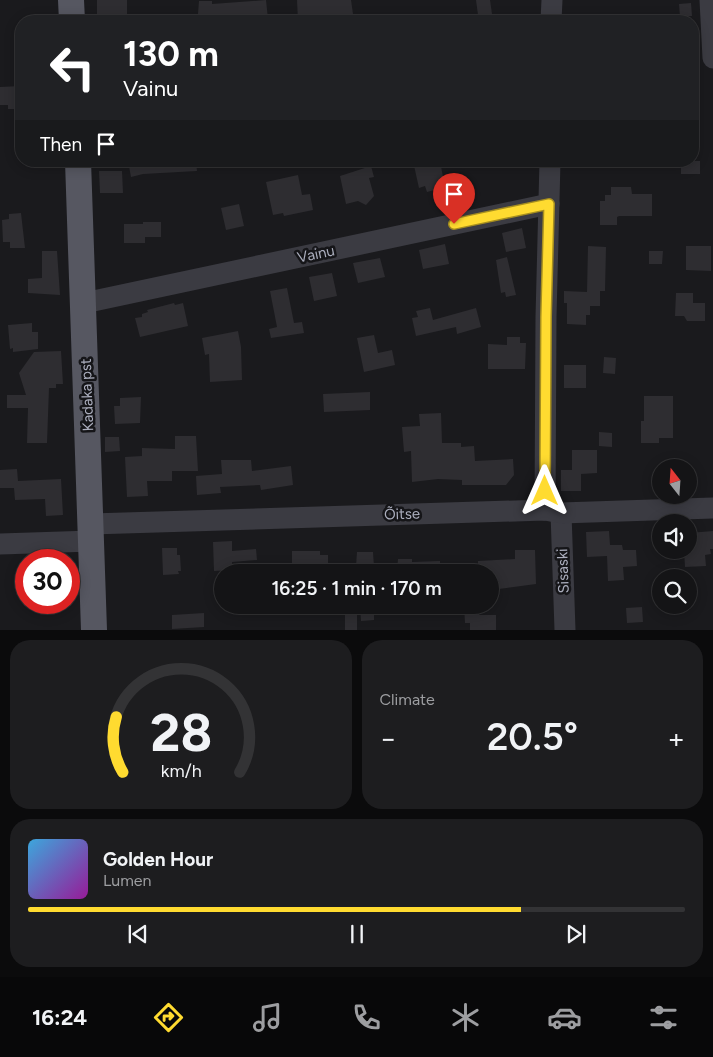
<!DOCTYPE html>
<meta charset="utf-8">
<style>
body{margin:0;font-family:Figtree,sans-serif;background:#1d1d1f;color:#f1f3f6;height:100vh;display:flex;flex-direction:column;font-size:19px;white-space:nowrap}
*{box-sizing:border-box;margin:0}
p{font-size:16px;color:#9d9ea1}
.icon{flex:none;width:28px;height:28px;fill:none;stroke:currentColor;stroke-width:2;stroke-linecap:round;stroke-linejoin:round}
.map{position:relative;height:630px;overflow:hidden}
.drawer{display:flex;flex-direction:column;gap:10px;padding:10px;background:#0b0b0c;flex:1}
.drawer>*{flex:none}
.hud{position:absolute;left:15px;top:15px;width:684px;height:152px;border-radius:20px;box-shadow:0 2px 12px #0003,0 0 0 1px #333335;background:#202124;color:#fff;overflow:hidden}
.needle{width:32px;rotate:343deg}
.buttons{position:absolute;left:652px;top:459px;display:grid;gap:10px}
.buttons a{display:grid;place-items:center;width:45px;height:45px;border-radius:50%;background:#141416;box-shadow:0 2px 12px #0003,0 0 0 1px #333335;font-size:25px}
.speed{position:absolute;left:15px;top:549px;display:flex;gap:10px;font-size:25px;font-weight:700;text-align:center}
.speed>*{display:grid;place-content:center;width:65px;height:65px;border-radius:50%;background:#141416;box-shadow:0 2px 12px #0003,0 0 0 1px #333335;line-height:1}
.speed .limit{border:8px solid #d22;background:#fff;color:#111}
.pin{position:absolute;display:grid;place-items:center;width:42px;height:42px;color:#fff;margin:-51px -21px;border-radius:50% 50% 50% 0;rotate:-45deg;box-shadow:0 0 5px #0007}
.pin .icon{rotate:45deg}
.me{position:absolute;width:55px;margin:-28px;rotate:0deg;stroke-linejoin:round;filter:drop-shadow(0 0 4px #0008)}
.turn{display:flex;align-items:center;gap:18px;height:105px;padding:0 25px;font-size:22px}
.turn .icon{width:65px;height:65px;stroke-width:2.5}
.turn b{display:block;font-size:35px;line-height:42px}
.then{display:flex;align-items:center;height:48px;padding:0 25px;background:#0003;gap:10px;font-size:19px}
.big{font-size:38px;font-weight:600;line-height:1.1}
.drawer .widget{flex:1;display:flex;flex-direction:column;justify-content:center;gap:8px;min-width:0;padding:0 18px;border-radius:20px;background:#1d1d1f}
.drawer .dial{align-items:center;gap:0}
.dial svg{height:130px;overflow:visible;fill:none;stroke:#333335;stroke-width:7;stroke-linecap:round;text-anchor:middle}
.dial text{fill:#f1f3f6;stroke:none}
.song{display:flex;align-items:center;gap:15px}
.cover{width:60px;height:60px;border-radius:8px;background:linear-gradient(135deg,hsl(200 70% 55%),hsl(300 70% 35%))}
.played{height:5px;border-radius:2px;background:linear-gradient(90deg,#ffdb30 75%,#333335 75%)}
.keys{display:flex;justify-content:space-around;direction:ltr}
.heat{display:flex;justify-content:space-between;align-items:center;font-size:28px;direction:ltr}
.drawer .tiles{flex:1;display:grid;gap:10px;grid-template-columns:1fr 1fr}
.widget:last-child{grid-column:span 2}
.trip{position:absolute;left:214px;top:564px;width:285px;height:50px;border-radius:25px;background:#141416;box-shadow:0 2px 12px #0003,0 0 0 1px #333335;font-weight:600;line-height:50px;text-align:center}
.tab-bar{display:flex;height:80px;justify-content:space-around;align-items:center;background:#080809;color:#9d9ea1}
.tab-bar .icon{width:35px;height:35px}
.tab-bar .active{color:#ffdb30}
.tab-bar b{font-size:22px;color:#f1f3f6}
.map>svg:first-child{display:block}
.building{fill:#2e2d31}
.lines{fill:none;stroke-linecap:round;stroke-linejoin:round}
.minor{stroke:#3b3b42;stroke-width:21}
.major{stroke:#565761;stroke-width:26}
.route-casing{stroke:#a68e1f;stroke-width:12}
.route{stroke:#ffdb30;stroke-width:9}
.labels{text-anchor:middle;stroke-width:5;stroke-linejoin:round;paint-order:stroke}
.street-label{font-size:15px;fill:#abaebd;stroke:#151518}
</style>
<div class="map">
<svg width="713" height="630" viewBox="0 0 713 630">
<rect width="100%" height="100%" fill="#1a1a1d"/>
<g class="building">
<rect x="97" y="0" width="30" height="21"/>
<path d="M266,0L268,19L250,20L249,17L235,18V14H198L199,1H212V4Z"/>
<path d="M297,0H351L354,21H298Z"/>
<path d="M476,0H490L492,14L478,15Z"/>
<path d="M691,3L692,16L680,17L679,4Z"/>
<path d="M21,86V109H8V105H0V87Z"/>
<path d="M128,161H196L197,171L143,174L131,177Z"/>
<path d="M413,161H440L444,182L436,184L438,189L427,192L425,186L419,188Z"/>
<rect x="681" y="161" width="19" height="13"/>
<path d="M371,166L374,177L369,178L374,196L366,205L358,201L346,204L340,176Z"/>
<path d="M99,171H122L123,193H100Z"/>
<path d="M298,175L302,195L310,194L313,210L284,216L283,213L273,215L266,182Z"/>
<path d="M611,187H631L632,194H652V216H619L617,217V225H600V201H605V195H611Z"/>
<path d="M239,204L244,226L226,230L221,208Z"/>
<path d="M21,213L25,248H10V242H3L2,220L9,219V214Z"/>
<path d="M143,222H161V237H145V243H124V224H143Z"/>
<path d="M522,228L526,248L506,252L502,233Z"/>
<path d="M445,244L449,264L423,269L419,250Z"/>
<path d="M588,246L606,247L605,291H600V306H590V315H586V325L567,324V303H564V291L587,292Z"/>
<path d="M686,246H711V271L686,270Z"/>
<path d="M42,251H57L60,295L28,293V279L42,278Z"/>
<path d="M649,251H663L662,264H649Z"/>
<path d="M507,257L516,295L506,297L505,292L501,293L496,260Z"/>
<path d="M380,258L385,277L358,283L353,263Z"/>
<path d="M332,273L337,296L314,301L309,277Z"/>
<path d="M287,288L294,323L302,322L304,333L271,338L269,329L277,327L270,291Z"/>
<path d="M676,293H693V303H705V321H687L684,316H675Z"/>
<path d="M174,303L175,305L183,303L188,326L140,337L135,318L142,317V314L148,312L147,310Z"/>
<path d="M430,308L433,320L476,308L481,327L457,334L456,327L416,336L412,318L418,317L416,311Z"/>
<path d="M32,323V332H38V349L13,352V348L10,349L8,325Z"/>
<path d="M238,331L241,347L242,380L210,382L209,354L205,355L202,338Z"/>
<path d="M374,335L378,353L392,350L395,365L364,372L357,338Z"/>
<path d="M507,337H520V343H526L525,369H488V344L507,345Z"/>
<path d="M61,351L63,384H56V388H49L47,443H27L28,408H7V395H26L19,373L34,352Z"/>
<path d="M604,357L616,358L615,374L603,373Z"/>
<rect x="564" y="365" width="22" height="23"/>
<path d="M370,392V410L324,412L323,394Z"/>
<path d="M644,396H673V438H659V443H641V421H644Z"/>
<path d="M141,397L140,423L115,424L114,406H120V398Z"/>
<path d="M441,413L442,443H461V447L474,446L475,461L513,459L514,475L506,485H462V480L438,479L412,482L411,451L404,452L402,427L420,426L419,414Z"/>
<path d="M599,432L612,433V447L599,446Z"/>
<path d="M175,436H196L198,471H172V481H147L148,496L127,497L125,457L142,456V448L175,449Z"/>
<path d="M105,437H119L120,451L105,452Z"/>
<path d="M572,450H597V473L581,474V491H561V470H572Z"/>
<path d="M221,460H251L252,471L291,466L293,485L261,490L260,485L220,487L221,493L197,495L196,476L222,474Z"/>
<path d="M17,469L18,481L61,479L63,515L46,516L45,499L15,500L14,488H0V470Z"/>
<path d="M609,531L610,545H622L623,550H636L637,566L623,567L624,580L608,581L607,556L587,557L586,532Z"/>
<path d="M713,531V549H710L711,554L705,555L706,566L685,567L684,550H689V533Z"/>
<path d="M232,541V551L256,549L257,560L232,562L233,570L214,571L213,542Z"/>
<path d="M162,548H177V555H180L181,571H178L179,574L163,575Z"/>
<path d="M515,550H535L536,584L499,589V581H490V572H478V561L515,559Z"/>
<path d="M292,551H320V555H328V567H320V570H292Z"/>
<path d="M357,552H373L374,567L356,566Z"/>
<path d="M398,559H412V562L440,561V572H397Z"/>
<path d="M360,605H374V620L361,621Z"/>
<path d="M464,605H479V615H496V630H470V623H465Z"/>
<path d="M642,607L643,622L627,623L626,608Z"/>
<path d="M204,613V627L172,629V615Z"/>
<path d="M357,614V630H345V615Z"/>
</g>
<g class="lines">
<g class="minor">
<path d="M710,0L713,58"/>
<path d="M551,21L552,0"/>
<path d="M84,303L549,204"/>
<path d="M545,510L546,317L550,161"/>
<path d="M561,513L565,630"/>
<path d="M91,524L545,510L561,513L713,508"/>
<path d="M0,544L92,541"/>
</g>
<g class="major">
<path d="M71,0L72,21"/>
<path d="M78,161L94,630"/>
</g>
</g>
<g class="lines">
<defs>
<path id="route" d="M454,224L549,204L546,317L545,491"/>
</defs>
<use href="#route" class="route-casing"/>
<use href="#route" class="route"/>
</g>
<g class="labels">
<g class="street-label">
<text transform="translate(316 254) rotate(-12)" y="5">Vainu</text>
<text transform="translate(87 395) rotate(-92)" y="5">Kadaka pst</text>
<text transform="translate(402 514) rotate(-2)" y="5">Õitse</text>
<text transform="translate(563 571) rotate(-92)" y="5">Sisaski</text>
</g>
</g>
</svg>
<div class="buttons">
<a><svg class="needle" viewBox="-14 -14 28 28"><path d="M0-13l5 13h-10z" fill="#e53935"/><path d="M0 13l5-13h-10z" fill="#9d9ea1"/></svg></a>
<a><svg class="icon" aria-label="sound" viewBox="0 0 24 24"><path d="M4 9h4l5-4v14l-5-4H4zM17 9q2 3 0 6"/></svg></a>
<a><svg class="icon" aria-label="search" viewBox="0 0 24 24"><circle cx="10" cy="10" r="6"/><path d="M15 15l6 6"/></svg></a>
</div>
<div class="speed"><div class="limit">30</div></div>
<div class="pin" style="left:454px;top:224px;background:#d93025"><svg class="icon" aria-label="arrive" viewBox="0 0 24 24"><path d="M6 21V4h12l-3 4 3 4H6"/></svg></div>
<svg class="me" style="left:545px;top:491px" viewBox="-20 -20 40 40"><path d="M0-17L14 15 0 8-14 15z" fill="#ffdb30" stroke="#fff" stroke-width="4"/></svg>
<div class="trip">16:25 · 1 min · 170 m</div>
<div class="hud">
<div class="turn"><svg class="icon" aria-label="left" viewBox="0 0 24 24"><path d="M17 20v-9H6M10 6l-5 5 5 5"/></svg><div><b>130 m</b>Vainu</div></div>
<div class="then">Then<svg class="icon" aria-label="arrive" viewBox="0 0 24 24"><path d="M6 21V4h12l-3 4 3 4H6"/></svg></div>
</div>
</div>
<section class="drawer">
<div class="tiles">
<div class="widget dial"><svg viewBox="0 0 100 80">
<path d="M14 69A42 42 0 1 1 86 69"/>
<path d="M14 69A42 42 0 0 1 10 35" stroke="#ffdb30"/>
<text x="50" y="56" font-size="32" font-weight="700">28</text>
<text x="50" y="72" font-size="11">km/h</text>
</svg></div>
<div class="widget"><p>Climate</p>
<div class="heat"><a>−</a><b class="big">20.5°</b><a>+</a></div>
</div>
<div class="widget">
<div class="song"><i class="cover"></i><div><b>Golden Hour</b><p>Lumen</p></div></div>
<div class="played"></div>
<div class="keys"><svg class="icon" aria-label="previous" viewBox="0 0 24 24"><path d="M18 5L8 12l10 7zM5 5v14"/></svg><svg class="icon" aria-label="pause" viewBox="0 0 24 24"><path d="M8 5v14M16 5v14"/></svg><svg class="icon" aria-label="next" viewBox="0 0 24 24"><path d="M6 5l10 7-10 7zM19 5v14"/></svg></div>
</div>
</div>
</section>
<nav class="tab-bar">
<b>16:24</b>
<svg class="icon active" aria-label="directions" viewBox="0 0 24 24"><path d="M12 3l9 9-9 9-9-9zM9 14v-3h6M13 9l2 2-2 2"/></svg>
<svg class="icon" aria-label="music" viewBox="0 0 24 24"><path d="M9 18V5l10-2v13"/><circle cx="6" cy="18" r="3"/><circle cx="16" cy="16" r="3"/></svg>
<svg class="icon" aria-label="phone" viewBox="0 0 24 24"><path d="M5 4h4l2 5-3 2q2 4 5 5l2-3 5 2v4C11 20 4 13 5 4z"/></svg>
<svg class="icon" aria-label="climate" viewBox="0 0 24 24"><path d="M12 3v18M4 7l16 10M4 17L20 7"/></svg>
<svg class="icon" aria-label="car" viewBox="0 0 24 24"><path d="M5 17H2v-5l4-1 3-4h7l3 4 3 1v5h-3M9 17h6M6 11h13"/><circle cx="7" cy="17" r="2"/><circle cx="17" cy="17" r="2"/></svg>
<svg class="icon" aria-label="filters" viewBox="0 0 24 24"><path d="M4 7h16M4 17h16"/><circle cx="9" cy="7" r="2"/><circle cx="15" cy="17" r="2"/></svg>
</nav>
